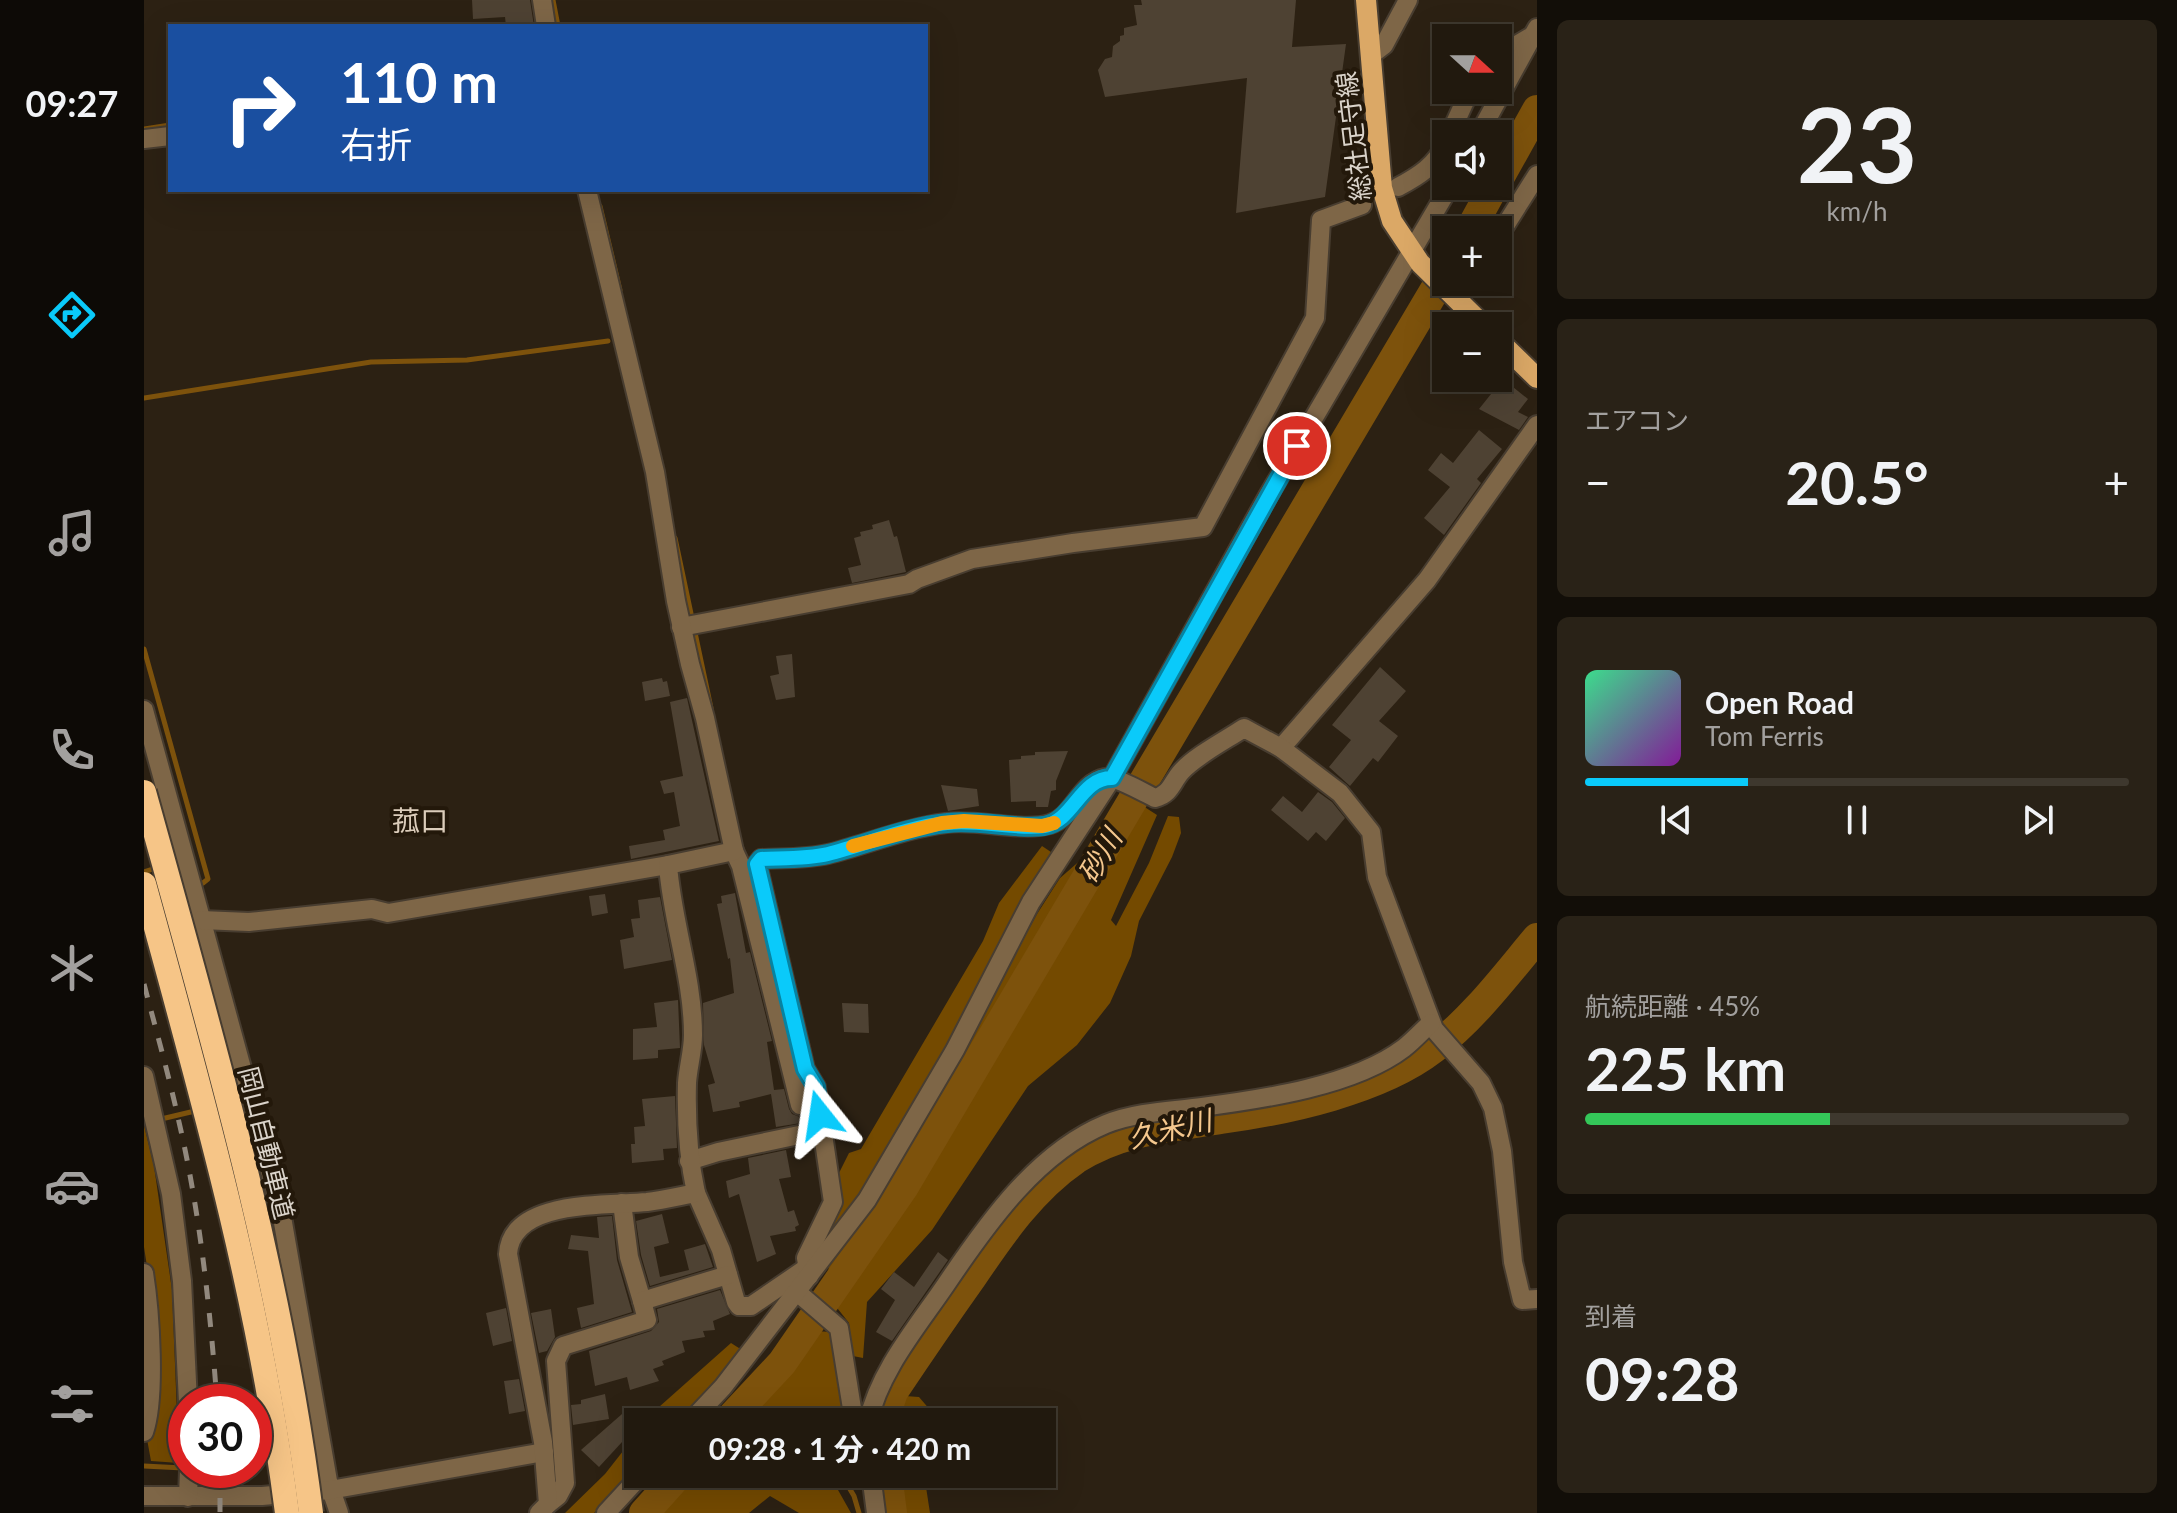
<!DOCTYPE html>
<html lang="ja">
<meta charset="utf-8">
<style>
body{margin:0;font-family:Lato,"Noto Sans JP",sans-serif;background:#292217;color:#f1f3f6;height:100vh;display:flex;flex-direction:column;font-size:30px;white-space:nowrap}
*{box-sizing:border-box;margin:0}
p{font-size:26px;color:#a2a09e}
.icon{flex:none;width:44px;height:44px;fill:none;stroke:currentColor;stroke-width:2;stroke-linecap:round;stroke-linejoin:round}
.map{position:relative;flex:1;overflow:hidden}
.panel{display:flex;flex-direction:column;gap:20px;padding:20px;background:#120e08;width:640px}
.panel>*{flex:none}
.top-card{position:absolute;left:24px;top:24px;width:760px;height:168px;border-radius:0px;box-shadow:0 8px 32px #0002,0 0 0 2px #3e382e;background:#1a4fa0;color:#fff;overflow:hidden}
.needle{width:52px;rotate:111deg}
.fabs{position:absolute;left:1288px;top:24px;display:grid;gap:16px}
.fabs a{display:grid;place-items:center;width:80px;height:80px;border-radius:0px;background:#21190e;box-shadow:0 8px 32px #0002,0 0 0 2px #3e382e;font-size:40px}
.speed{position:absolute;left:24px;top:1384px;display:flex;gap:16px;font-size:40px;font-weight:700;text-align:center}
.speed>*{display:grid;place-content:center;width:104px;height:104px;border-radius:50%;background:#21190e;box-shadow:0 8px 32px #0002,0 0 0 2px #3e382e;line-height:1}
.speed .limit{border:12px solid #d22;background:#fff;color:#111}
.pin{position:absolute;display:grid;place-items:center;width:68px;height:68px;color:#fff;margin:-34px;border:4px solid #fff;border-radius:50%;box-shadow:0 2px 8px #0007}
.me{position:absolute;width:88px;margin:-44px;rotate:345deg;stroke-linejoin:round;filter:drop-shadow(0 0 6px #0008)}
.turn{display:flex;align-items:center;gap:28px;height:168px;padding:0 40px;font-size:36px}
.turn .icon{width:104px;height:104px;stroke-width:2.5}
.turn b{display:block;font-size:56px;line-height:68px}
.big{font-size:60px;font-weight:700;line-height:1.1}
.panel .widget{flex:1;display:flex;flex-direction:column;justify-content:center;gap:12px;min-width:0;padding:0 28px;border-radius:12px;background:#292217}
.panel .dial{align-items:center;gap:0}
.dial b{font-size:104px;line-height:1}
.song{display:flex;align-items:center;gap:24px}
.cover{width:96px;height:96px;border-radius:12px;background:linear-gradient(135deg,hsl(150 70% 55%),hsl(290 70% 35%))}
.played{height:8px;border-radius:4px;background:linear-gradient(90deg,#0acafa 30%,#3e382e 30%)}
.keys{display:flex;justify-content:space-around;direction:ltr}
.heat{display:flex;justify-content:space-between;align-items:center;font-size:44px;direction:ltr}
.charge{height:12px;border-radius:6px;background:linear-gradient(90deg,#34c759 45%,#3e382e 0)}
.trip{position:absolute;left:480px;top:1408px;width:432px;height:80px;border-radius:0px;background:#21190e;box-shadow:0 8px 32px #0002,0 0 0 2px #3e382e;font-weight:700;line-height:80px;text-align:center}
main{display:flex;flex:1;min-height:0}
.dock{display:flex;flex-direction:column;width:144px;justify-content:space-around;align-items:center;background:#0d0a06;color:#a2a09e}
.dock .icon{width:56px;height:56px}
.dock .selected{color:#0acafa}
.dock b{font-size:36px;color:#f1f3f6}
.map>svg:first-child{display:block}
.forest{fill:#744a00}
.lines{fill:none;stroke-linecap:round;stroke-linejoin:round}
.stream{stroke:#7d520c;stroke-width:5}
.river{stroke:#7d520c;stroke-width:30}
.building{fill:#4e4233}
.minor-casing{stroke:#483d30;stroke-width:22}
.major-casing{stroke:#483d30;stroke-width:24}
.minor{stroke:#7e6647;stroke-width:18}
.major{stroke:#dba866;stroke-width:20}
.rail{stroke:#92897e;stroke-width:5;stroke-dasharray:14 14;stroke-linecap:butt}
.highway-bridge-casing{stroke:#483d30;stroke-width:28;stroke-linecap:butt}
.highway-bridge{stroke:#f6c587;stroke-width:24}
.route-casing{stroke:#0683a2;stroke-width:20}
.route{stroke:#0acafa;stroke-width:14}
.slow{stroke:#f59e0b;stroke-width:14}
.labels{text-anchor:middle;stroke-width:8;stroke-linejoin:round;paint-order:stroke}
.street-label{font-size:26px;fill:#dad3ca;stroke:#23180a}
.neighbourhood-label{font-size:28px;fill:#dbccba;stroke:#23180a}
.water-label{font-size:28px;font-style:italic;fill:#f5c78d;stroke:#23180a}
</style>
<main>
<nav class="dock">
<b>09:27</b>
<svg class="icon selected" aria-label="directions" viewBox="0 0 24 24"><path d="M12 3l9 9-9 9-9-9zM9 14v-3h6M13 9l2 2-2 2"/></svg>
<svg class="icon" aria-label="music" viewBox="0 0 24 24"><path d="M9 18V5l10-2v13"/><circle cx="6" cy="18" r="3"/><circle cx="16" cy="16" r="3"/></svg>
<svg class="icon" aria-label="phone" viewBox="0 0 24 24"><path d="M5 4h4l2 5-3 2q2 4 5 5l2-3 5 2v4C11 20 4 13 5 4z"/></svg>
<svg class="icon" aria-label="climate" viewBox="0 0 24 24"><path d="M12 3v18M4 7l16 10M4 17L20 7"/></svg>
<svg class="icon" aria-label="car" viewBox="0 0 24 24"><path d="M5 17H2v-5l4-1 3-4h7l3 4 3 1v5h-3M9 17h6M6 11h13"/><circle cx="7" cy="17" r="2"/><circle cx="17" cy="17" r="2"/></svg>
<svg class="icon" aria-label="filters" viewBox="0 0 24 24"><path d="M4 7h16M4 17h16"/><circle cx="9" cy="7" r="2"/><circle cx="15" cy="17" r="2"/></svg>
</nav>
<div class="map">
<svg width="1393" height="1513" viewBox="0 0 1393 1513">
<rect width="100%" height="100%" fill="#2c2113"/>
<g class="forest">
<path d="M999,806L1013,815L967,920L972,926L1005,863L1024,816L1035,817L1037,833L1028,857L995,921L987,956L966,1003L933,1045L884,1086L788,1230L723,1302L719,1358L709,1356L705,1323L690,1304L684,1265L818,1050L893,914L916,878Z"/>
<path d="M898,846L910,854C839,986 772,1124 683,1244L680,1236L694,1198L695,1173L705,1153L717,1149L839,941L855,903Z"/>
<path d="M0,1125L10,1166L28,1290L35,1463L7,1461L3,1439L7,1292L0,1247Z"/>
<path d="M671,1331L687,1332L702,1422H600Z"/>
<path d="M587,1343L598,1350L534,1422H502L515,1407Z"/>
<path d="M761,1396L775,1397L787,1411L784,1422H747L750,1411Z"/>
<path d="M494,1432V1463L476,1489L450,1513H421L461,1474Z"/>
<path d="M554,1474H685L707,1513H655L626,1496L605,1513H517Z"/>
<path d="M748,1474H780L786,1513H754Z"/>
</g>
<g class="lines">
<g class="stream">
<path d="M409,0L414,26"/>
<path d="M0,129L26,125"/>
<path d="M456,206L476,290"/>
<path d="M0,398L227,362L323,360L464,341"/>
<path d="M531,538L567,708"/>
<path d="M0,649L64,879L59,883"/>
<path d="M0,872L12,868"/>
<path d="M662,1103L667,1131"/>
<path d="M13,1120L51,1111"/>
<path d="M36,1401L37,1468"/>
<path d="M110,1464L121,1457"/>
<path d="M0,1466L39,1468"/>
<path d="M49,1470H96"/>
<path d="M697,1474L710,1496L715,1513"/>
</g>
<g class="river">
<path d="M1354,180L1393,110"/>
<path d="M1326,230L1350,186"/>
<path d="M583,1422L638,1363L759,1188L1302,271"/>
<path d="M739,1422L749,1392C775,1353 801,1315 828,1277C858,1233 888,1189 932,1159C977,1130 1027,1127 1077,1119C1143,1110 1236,1090 1289,1049C1329,1019 1361,976 1393,938"/>
<path d="M743,1474L748,1513"/>
<path d="M500,1513L535,1474"/>
</g>
</g>
<g class="building">
<path d="M328,0H386L390,26H362L361,17L329,19Z"/>
<path d="M997,0H1152L1148,47L1202,44L1181,197L1092,213L1103,78L961,97L954,70L961,59L968,57L969,46L976,41V36L980,35V28L993,25L990,5H998Z"/>
<path d="M1359,379L1384,399L1374,412L1384,417L1375,430L1335,409Z"/>
<path d="M1335,430L1358,449L1333,479L1337,483L1300,535L1280,518L1306,487L1284,470L1297,453L1309,463Z"/>
<path d="M745,520L750,537L753,536L762,572L708,583L704,568L717,565L710,538L717,536L716,532L729,529L728,525Z"/>
<path d="M648,654L651,697L632,700L626,676L635,674L632,656Z"/>
<path d="M1236,667L1262,691L1235,721L1254,736L1234,762L1229,758L1206,786L1185,767L1207,740L1188,725Z"/>
<path d="M518,678L519,682L523,681L526,696L501,701L498,682Z"/>
<path d="M543,698L575,841L487,859L485,846L521,840L519,830L536,826L530,792L520,794L516,781L539,776L526,702Z"/>
<path d="M924,751L912,781V790L907,791L904,807H892V801L867,802L865,760L877,759V756L891,755V752Z"/>
<path d="M797,785L833,789L835,806L804,811Z"/>
<path d="M1174,792L1188,802L1201,818L1182,841L1172,832L1164,841L1127,810L1139,796L1158,812Z"/>
<path d="M591,893L602,953L606,952L628,1041L623,1042L630,1090L640,1089L645,1109L648,1114L656,1117L657,1123L632,1127L627,1094L595,1102L596,1107L569,1112L564,1085L571,1083L560,1045L559,1003L590,993L586,958L584,959L573,904L578,903L577,896Z"/>
<path d="M461,894L464,913L448,916L445,896Z"/>
<path d="M516,897L528,960L480,969L476,940L490,937L487,919L496,918L494,900Z"/>
<path d="M534,1000L536,1048L514,1050V1058L489,1060V1029L513,1027L510,1003Z"/>
<path d="M698,1003L724,1004L725,1033L700,1032Z"/>
<path d="M531,1096L533,1148L519,1149L520,1160L488,1163L487,1144H491L490,1127L501,1126L498,1099Z"/>
<path d="M642,1150L647,1177L635,1179L644,1212L650,1210L655,1225L651,1227L652,1231L626,1236L632,1254L613,1262L595,1194L585,1198L582,1181L606,1174L604,1158Z"/>
<path d="M518,1214L525,1243L510,1247L516,1277L545,1270L540,1250L561,1244L569,1267L506,1286L497,1255L492,1221Z"/>
<path d="M468,1216L473,1260L488,1312L437,1328L433,1308L450,1304L444,1251L424,1249L427,1235L455,1238L453,1217Z"/>
<path d="M794,1252L804,1260L748,1341L732,1332L751,1300L737,1289L750,1272L770,1287Z"/>
<path d="M576,1290L586,1314L569,1321L571,1330L559,1331L561,1337L538,1341L541,1352L518,1361L520,1365L509,1369L515,1381L486,1390L483,1377L451,1386L445,1351L507,1331L515,1322L513,1309Z"/>
<path d="M362,1308L368,1341L349,1346L342,1313Z"/>
<path d="M407,1309L411,1337L403,1351L395,1353L387,1313Z"/>
<path d="M375,1379L381,1411L365,1414L360,1381Z"/>
<path d="M461,1394L465,1419L429,1425L427,1405L437,1404V1400Z"/>
<path d="M478,1414L490,1429L455,1467L437,1450Z"/>
</g>
<g class="lines">
<defs>
<g id="minor">
<path d="M398,0L402,26"/>
<path d="M1227,55L1240,45L1264,0"/>
<path d="M1354,56L1388,36"/>
<path d="M1306,134L1326,90"/>
<path d="M1335,134L1393,28"/>
<path d="M0,139L26,136"/>
<path d="M1254,187C1275,176 1292,165 1302,143"/>
<path d="M1354,237L1393,175"/>
<path d="M1314,300L1326,282"/>
<path d="M537,627L765,584L773,579L828,559L929,543L1059,527L1171,318L1177,220L1218,205"/>
<path d="M0,710L137,1211L184,1481L195,1513"/>
<path d="M1137,748L1283,580L1393,425"/>
<path d="M590,851L597,866L656,1105"/>
<path d="M57,920L105,922L228,909L244,913L524,865"/>
<path d="M0,1076L27,1194L38,1281L44,1402"/>
<path d="M545,1161L574,1152L655,1135"/>
<path d="M552,1193L577,1250L592,1302L595,1306H607L664,1267"/>
<path d="M478,1203L485,1257L498,1301"/>
<path d="M0,1273C6,1311 12,1397 0,1432"/>
<path d="M665,1276L662,1258L689,1202L672,1087L661,1069L613,864L617,859C639,858 663,859 684,854C723,844 762,828 802,823C833,819 880,832 906,824C929,818 936,783 961,778C972,776 1000,793 1011,798C1027,794 1028,782 1037,772C1051,756 1082,740 1100,728L1137,748L1196,793L1227,832L1233,877L1290,1029L1337,1083L1349,1108L1358,1151L1369,1262L1378,1300L1393,1299"/>
<path d="M653,1292L695,1328L710,1421L713,1422"/>
<path d="M546,1422L579,1387L723,1200L811,1050L887,902L968,778L1124,496L1306,186"/>
<path d="M724,1422C736,1369 775,1325 805,1280C845,1221 894,1152 962,1124C992,1112 1026,1111 1058,1107C1119,1099 1210,1086 1260,1048C1270,1040 1278,1031 1287,1023"/>
<path d="M727,1474L732,1513"/>
<path d="M0,1496H118L186,1490L400,1452"/>
<path d="M44,1497L45,1470"/>
<path d="M404,1504L414,1496L421,1483L412,1361L419,1346L503,1320L498,1301L584,1275"/>
<path d="M395,1513L404,1504L399,1442L364,1254C367,1199 462,1206 503,1202C519,1200 536,1196 552,1193C544,1157 542,1121 543,1083C544,1067 549,1051 549,1035C549,977 528,922 524,865L590,851L561,718L546,664L532,601L511,472L443,190"/>
<path d="M462,1513L498,1474"/>
</g>
<g id="major">
<path d="M1222,0L1238,188L1248,221L1276,263L1340,326"/>
<path d="M1354,340L1393,378"/>
</g>
</defs>
<use href="#minor" class="minor-casing"/>
<use href="#major" class="major-casing"/>
<use href="#minor" class="minor"/>
<use href="#major" class="major"/>
<g class="rail">
<path d="M0,984C12,1030 25,1076 35,1122C56,1213 66,1308 73,1402"/>
<path d="M76,1470V1513"/>
</g>
<defs>
<g id="highway-bridge">
<path d="M0,792C66,1030 136,1268 167,1513"/>
<path d="M0,884C57,1092 116,1299 143,1513"/>
</g>
</defs>
<use href="#highway-bridge" class="highway-bridge-casing"/>
<use href="#highway-bridge" class="highway-bridge"/>
</g>
<g class="lines">
<defs>
<path id="route" d="M676,1115L672,1087L661,1069L613,864L617,859C639,858 663,859 684,854C723,844 763,827 803,823C835,819 871,830 900,826C930,821 936,778 968,778L1153,446"/>
</defs>
<use href="#route" class="route-casing"/>
<use href="#route" class="route"/>
<path class="slow" d="M709,846L798,823L820,821L898,826L910,823"/>
</g>
<g class="labels">
<g class="street-label">
<text transform="translate(1210 136) rotate(-97)" y="9">総社足守線</text>
<text transform="translate(122 1143) rotate(76)" y="9">岡山自動車道</text>
</g>
<g class="neighbourhood-label">
<text x="276" y="831">菰口</text>
</g>
<g class="water-label">
<text transform="translate(956 856) rotate(-59)" y="10">砂川</text>
<text transform="translate(1026 1129) rotate(-13)" y="10">久米川</text>
</g>
</g>
</svg>
<div class="fabs">
<a><svg class="needle" viewBox="-14 -14 28 28"><path d="M0-13l5 13h-10z" fill="#e53935"/><path d="M0 13l5-13h-10z" fill="#a2a09e"/></svg></a>
<a><svg class="icon" aria-label="sound" viewBox="0 0 24 24"><path d="M4 9h4l5-4v14l-5-4H4zM17 9q2 3 0 6"/></svg></a>
<a>+</a>
<a>−</a>
</div>
<div class="speed"><div class="limit">30</div></div>
<div class="pin" style="left:1153px;top:446px;background:#d93025"><svg class="icon" aria-label="arrive" viewBox="0 0 24 24"><path d="M6 21V4h12l-3 4 3 4H6"/></svg></div>
<svg class="me" style="left:676px;top:1115px" viewBox="-20 -20 40 40"><path d="M0-17L14 15 0 8-14 15z" fill="#0acafa" stroke="#fff" stroke-width="4"/></svg>
<div class="trip">09:28 · 1 分 · 420 m</div>
<div class="top-card">
<div class="turn"><svg class="icon" aria-label="right" viewBox="0 0 24 24"><path d="M7 20v-9h11M14 6l5 5-5 5"/></svg><div><b>110 m</b>右折</div></div>
</div>
</div>
<section class="panel">
<div class="widget dial"><b>23</b><p>km/h</p></div>
<div class="widget"><p>エアコン</p>
<div class="heat"><a>−</a><b class="big">20.5°</b><a>+</a></div>
</div>
<div class="widget">
<div class="song"><i class="cover"></i><div><b>Open Road</b><p>Tom Ferris</p></div></div>
<div class="played"></div>
<div class="keys"><svg class="icon" aria-label="previous" viewBox="0 0 24 24"><path d="M18 5L8 12l10 7zM5 5v14"/></svg><svg class="icon" aria-label="pause" viewBox="0 0 24 24"><path d="M8 5v14M16 5v14"/></svg><svg class="icon" aria-label="next" viewBox="0 0 24 24"><path d="M6 5l10 7-10 7zM19 5v14"/></svg></div>
</div>
<div class="widget"><p>航続距離 · 45%</p><b class="big">225 km</b><div class="charge"></div></div>
<div class="widget"><p>到着</p><b class="big">09:28</b></div>
</section>
</main>
